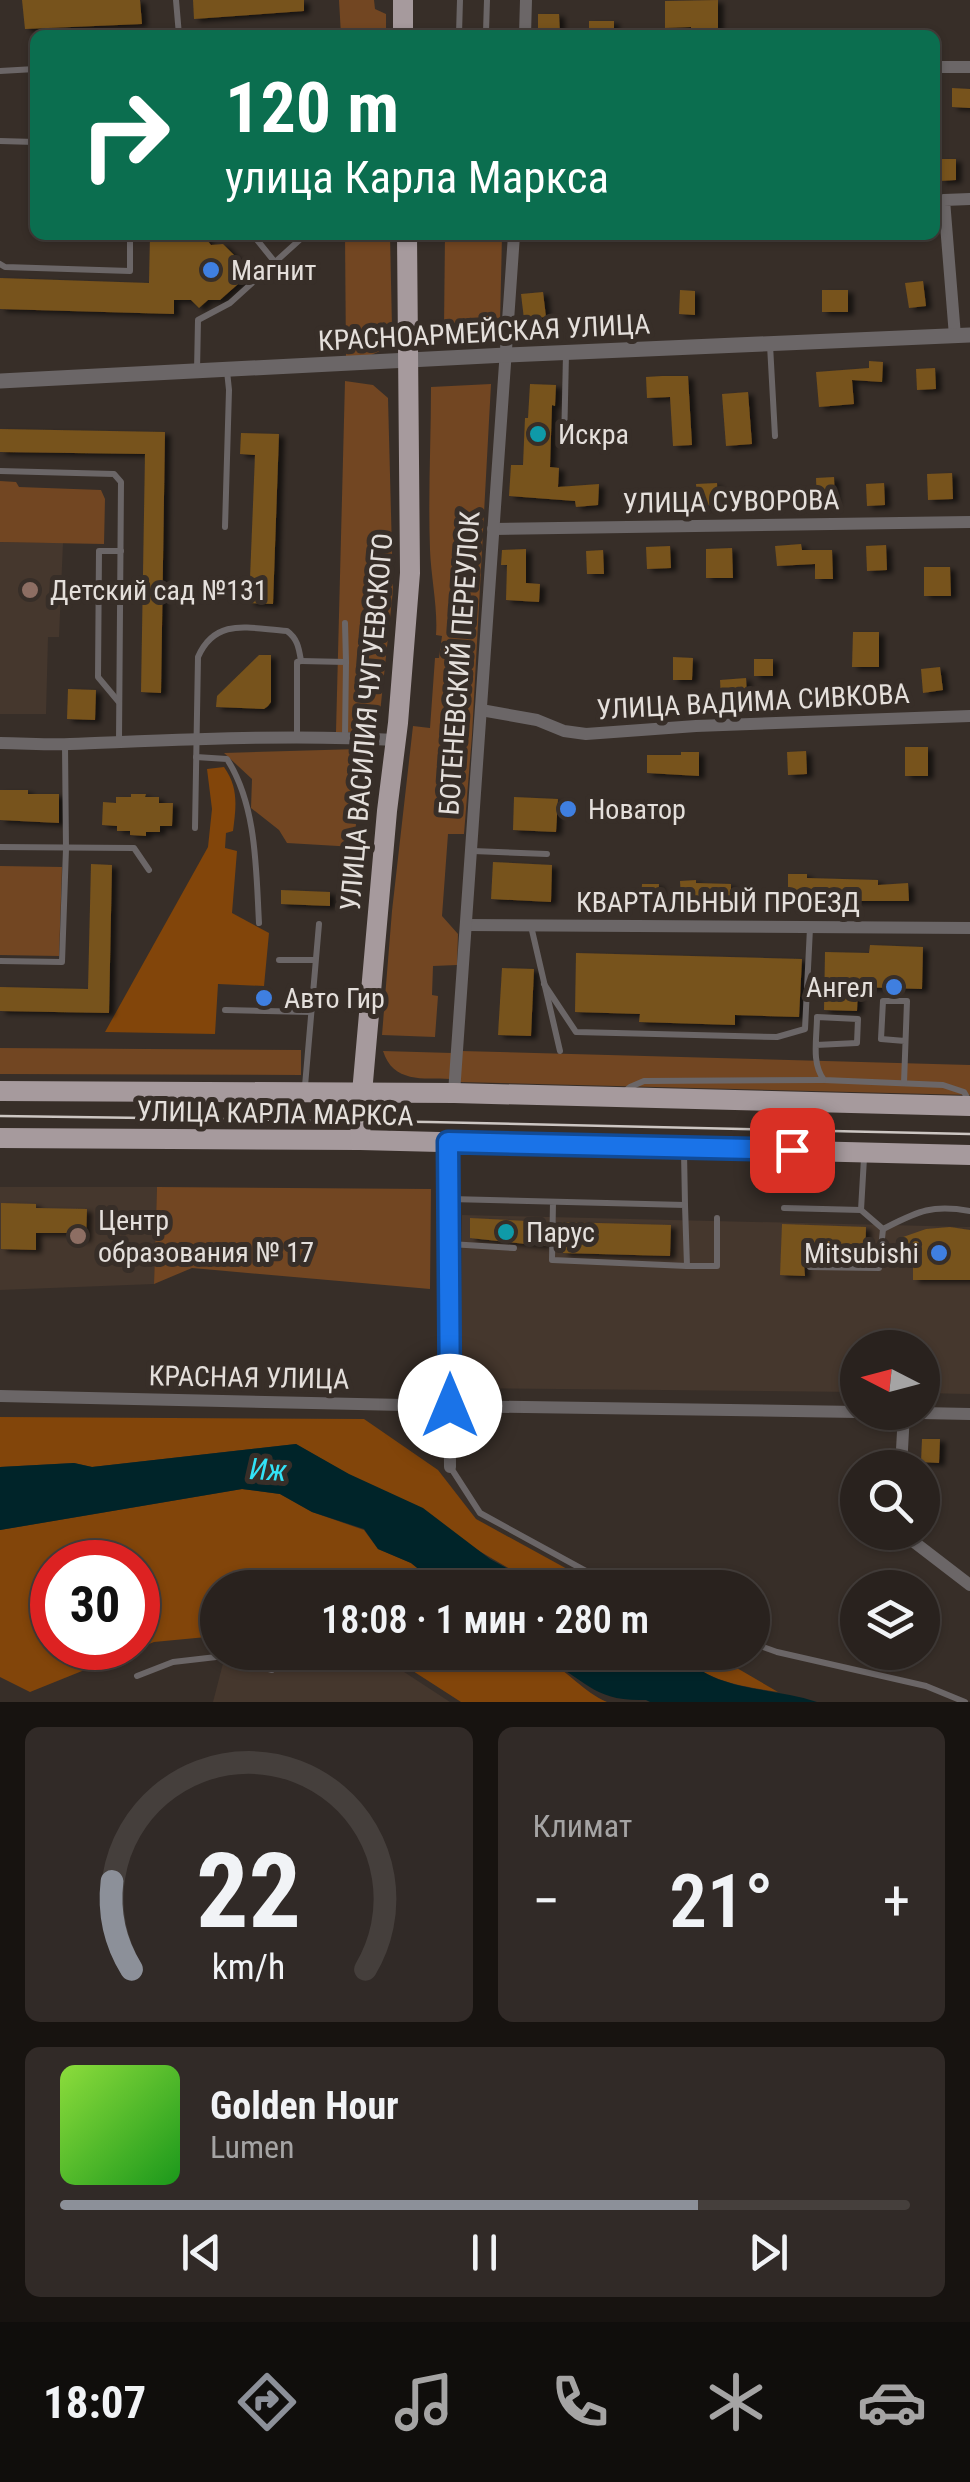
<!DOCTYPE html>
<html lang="ru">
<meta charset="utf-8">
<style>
body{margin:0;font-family:"Roboto Condensed",sans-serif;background:#312a27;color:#f1f3f6;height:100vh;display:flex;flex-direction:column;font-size:38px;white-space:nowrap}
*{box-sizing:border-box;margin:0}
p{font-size:32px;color:#a5a4a4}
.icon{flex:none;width:55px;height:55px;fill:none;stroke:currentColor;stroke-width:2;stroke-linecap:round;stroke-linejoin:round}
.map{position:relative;height:1702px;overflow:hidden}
.panel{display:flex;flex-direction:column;gap:25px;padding:25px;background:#171310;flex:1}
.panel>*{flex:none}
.guide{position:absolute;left:30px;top:30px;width:910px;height:210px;border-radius:15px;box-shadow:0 2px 8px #0004,0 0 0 2px #453f3c;background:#0b6e4f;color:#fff;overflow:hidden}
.needle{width:65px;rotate:276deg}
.buttons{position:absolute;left:840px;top:1330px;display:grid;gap:20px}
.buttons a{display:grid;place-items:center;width:100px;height:100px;border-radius:50%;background:#29221e;box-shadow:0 2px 8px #0004,0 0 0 2px #453f3c;font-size:50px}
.speed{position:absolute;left:30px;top:1540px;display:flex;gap:20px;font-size:50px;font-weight:700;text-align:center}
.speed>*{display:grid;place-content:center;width:130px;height:130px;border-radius:50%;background:#29221e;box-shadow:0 2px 8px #0004,0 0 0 2px #453f3c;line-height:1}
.speed .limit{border:15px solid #d22;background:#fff;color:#111}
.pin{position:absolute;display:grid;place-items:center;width:85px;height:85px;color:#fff;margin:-42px;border-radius:20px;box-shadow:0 5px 15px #0006}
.me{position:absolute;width:110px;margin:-55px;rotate:0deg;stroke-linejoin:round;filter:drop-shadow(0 0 8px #0008)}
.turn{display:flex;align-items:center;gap:35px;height:210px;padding:0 30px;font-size:45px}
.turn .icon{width:130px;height:130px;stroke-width:2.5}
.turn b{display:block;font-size:70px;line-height:85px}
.big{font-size:75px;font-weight:600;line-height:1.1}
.panel .card{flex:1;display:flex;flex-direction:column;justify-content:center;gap:15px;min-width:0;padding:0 35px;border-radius:15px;background:#312a27}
.panel .dial{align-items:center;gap:0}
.dial svg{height:260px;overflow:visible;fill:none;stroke:#453f3c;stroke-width:7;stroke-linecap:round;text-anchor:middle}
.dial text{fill:#f1f3f6;stroke:none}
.song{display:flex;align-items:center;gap:30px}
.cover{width:120px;height:120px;border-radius:15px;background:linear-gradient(135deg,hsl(90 70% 55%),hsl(120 70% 35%))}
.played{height:10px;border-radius:5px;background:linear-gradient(90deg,#8c9099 75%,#453f3c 75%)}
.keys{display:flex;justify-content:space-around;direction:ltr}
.heat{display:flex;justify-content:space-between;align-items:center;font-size:55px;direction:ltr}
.panel .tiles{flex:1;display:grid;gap:25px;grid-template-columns:1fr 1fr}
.card:last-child{grid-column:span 2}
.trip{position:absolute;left:200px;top:1570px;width:570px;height:100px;border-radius:50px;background:#29221e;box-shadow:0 2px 8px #0004,0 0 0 2px #453f3c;font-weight:600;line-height:100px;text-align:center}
.dock{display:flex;height:160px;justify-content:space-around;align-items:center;background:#100e0c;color:#a5a4a4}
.dock .icon{width:70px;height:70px}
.dock .selected{color:#8c9099}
.dock b{font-size:45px;color:#f1f3f6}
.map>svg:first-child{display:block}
.built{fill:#45372d}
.green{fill:#724622}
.forest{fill:#82450a;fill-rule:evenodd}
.water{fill:#002429}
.building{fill:#77521c;filter:url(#shadow)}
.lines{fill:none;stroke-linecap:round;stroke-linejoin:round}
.service{stroke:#6b6667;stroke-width:6}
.minor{stroke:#6b6667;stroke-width:12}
.tertiary{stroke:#6b6667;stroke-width:15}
.primary{stroke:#a69a9d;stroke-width:20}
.tram{stroke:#cdc7c3;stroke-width:2.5}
.route-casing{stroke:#114b97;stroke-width:25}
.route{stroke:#1a73e8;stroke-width:18}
.shop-dot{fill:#3f7fe0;stroke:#372e28;stroke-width:4}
.culture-dot{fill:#0f9aa8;stroke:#372e28;stroke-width:4}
.education-dot{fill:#8d6e63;stroke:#372e28;stroke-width:4}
.labels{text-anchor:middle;stroke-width:10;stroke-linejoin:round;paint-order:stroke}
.poi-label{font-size:28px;fill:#e4dfdb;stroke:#372e28;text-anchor:start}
.street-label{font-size:28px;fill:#e4dfdb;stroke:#372e28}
.water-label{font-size:30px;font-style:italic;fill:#32e2f6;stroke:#372e28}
</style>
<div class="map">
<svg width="970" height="1702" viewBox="0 0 970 1702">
<defs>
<filter id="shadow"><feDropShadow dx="5.5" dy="3" stdDeviation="2.5" flood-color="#0009"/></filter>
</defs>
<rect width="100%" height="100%" fill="#372e28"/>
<g class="built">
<path d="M0,542L63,543L59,637H48L46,714H0Z"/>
<path d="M0,1187H157L154,1284L0,1290Z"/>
<path d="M462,1215L970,1227V1394L923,1393L922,1348H858L857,1392L460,1388Z"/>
<path d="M226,1652L375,1653L450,1702H213Z"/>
</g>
<g class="green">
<path d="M339,0H374L375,9L386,14V35H341Z"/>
<path d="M345,235H390L392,328L384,349L367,357H346Z"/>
<path d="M445,235H502L500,324L444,328Z"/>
<path d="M345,381L373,385L388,398L393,590L378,732H336Z"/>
<path d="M491,384L472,735L464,834H448L442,916L458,934L457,965L433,966L432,995L438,996L435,1037L382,1035L392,911L413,726L430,728L435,658H439L442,636L436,635C438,609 431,577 430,550C428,495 431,441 431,387Z"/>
<path d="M0,481L16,482L19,487L101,490L105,499L104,544L0,542Z"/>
<path d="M359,749L355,847L287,843L279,830L251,808L252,779L224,753Z"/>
<path d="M0,866L62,867L59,956L0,955Z"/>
<path d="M0,1048L301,1050V1075L0,1074Z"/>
<path d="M383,1051L452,1053L450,1079C423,1078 393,1083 383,1051Z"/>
<path d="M461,1051L970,1065V1095L460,1082Z"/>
<path d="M157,1187L431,1189L430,1289L192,1268L154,1284Z"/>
</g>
<g class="forest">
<path d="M224,767C239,788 236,807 233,831L226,833L225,848L237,851L232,913L269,933L264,986L218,984L215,1034L105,1032L208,847L212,809L207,769Z"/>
<path d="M0,1417L364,1419L438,1470L476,1519L600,1587H541L296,1444L92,1467L74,1463L0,1467Z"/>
<path d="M242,1489L280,1494L312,1512L364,1530L378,1549L411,1563L441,1587L285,1588L241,1581L239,1587L218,1588L217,1636L154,1642L30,1692L0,1677V1530ZM52,1562H138V1648H52Z"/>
<path d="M385,1653H541L545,1660C569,1671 583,1692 607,1702H461Z"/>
<path d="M680,1653H711L778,1692C741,1686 706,1682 680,1653Z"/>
</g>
<g class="water">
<path d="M296,1444L349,1474L423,1508L490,1559L541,1587H441L411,1563L378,1549L364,1529L312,1512L280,1494L242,1489L0,1530V1467L74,1463L92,1467Z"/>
<path d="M541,1653H680C715,1693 770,1686 817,1702H650L646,1700C592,1702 586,1678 545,1660Z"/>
</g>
<g class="building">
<path d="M22,0H140L142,24L25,29Z"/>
<path d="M193,0H304V11L194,19Z"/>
<path d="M718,0V35H691V27L665,28V1Z"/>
<path d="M538,14H559L560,35H538Z"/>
<rect x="589" y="21" width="25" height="14"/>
<path d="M952,88L970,89V108L952,107Z"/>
<path d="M939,159H956V180L940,181Z"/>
<path d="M150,235H176V242H192L203,235L211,245L223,244L247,268L246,277L220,300H208L199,308L191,300H174V314L0,309V278L149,283Z"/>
<path d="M923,281L926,306L909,308L905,283Z"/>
<path d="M680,290L695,291V315L679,314Z"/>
<rect x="822" y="290" width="26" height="22"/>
<path d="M543,292L546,317L524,319L521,294Z"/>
<path d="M869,361L883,362L882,382L852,380L854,404L819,407L816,372L869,368Z"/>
<path d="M935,368L936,389L917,390L916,369Z"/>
<path d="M662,376H688L692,445L673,446L670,397L647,398L646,377Z"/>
<path d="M530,384L556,385L555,406L552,405L550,467L559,468L558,487L599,484L598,505L576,507L575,501L509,496L511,465H523L525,418H528Z"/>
<path d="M748,392L752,444L726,446L722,394Z"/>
<path d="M0,429L165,432L161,693L141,692L145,454L0,452Z"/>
<path d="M241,433L279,434L273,604L249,603L255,455L240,454Z"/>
<path d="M952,473L953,499L928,500L927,474Z"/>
<path d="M834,477L835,503L817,504L816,478Z"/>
<path d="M717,483L718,505L698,506L696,484Z"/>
<path d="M884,483L885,505L867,506L866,484Z"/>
<path d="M801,544L802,550H832L833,579H815V564L777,566L775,546Z"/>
<path d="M886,545L887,570L867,571L866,546Z"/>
<path d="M670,546L671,568L647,569L646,547Z"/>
<path d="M732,548L733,578H706V549Z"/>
<path d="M526,549V583L540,584L539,602L506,600L507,565H501L502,550Z"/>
<path d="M603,550L604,574H587L586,551Z"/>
<path d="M924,567H950L951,596H924Z"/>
<path d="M853,632H879V667H852Z"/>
<path d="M259,655H271V702L268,706L264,709L216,707L217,696Z"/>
<path d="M673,657L693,658L692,680H673Z"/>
<rect x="754" y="659" width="19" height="17"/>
<path d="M940,667L943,690L923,693L921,669Z"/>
<path d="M746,678L747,697L721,699L720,680Z"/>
<path d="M68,689L96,690L95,720L67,719Z"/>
<rect x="905" y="747" width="23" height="29"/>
<path d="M806,751L807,774L788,775L787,752Z"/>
<path d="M681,752H699V776L647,773V755H681Z"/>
<path d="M0,790H28V794H59V823L0,820Z"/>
<path d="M131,794H146L145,797H159V803H173L172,826H160V832H146V836L130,835V831H117V826L102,825L103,802L116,803V797H131Z"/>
<path d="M514,797L558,799L556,832L513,830Z"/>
<path d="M493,862L552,865L551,902L491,899Z"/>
<path d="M91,864L112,865L109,1013L0,1011V987L88,989Z"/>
<path d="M788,874H807V878L878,880V885L908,883L909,901H788Z"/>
<path d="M696,880V883L731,884V898L696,897L697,900H681L680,881Z"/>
<path d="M642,884H659L658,904L641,903Z"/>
<path d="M281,890L330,892V906L281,904Z"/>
<path d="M870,945L923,947L922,989L858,987L857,1011L824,1010L825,952L869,953Z"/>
<path d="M576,953L802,959L799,1017L735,1015V1025L639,1022L640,1014L575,1012Z"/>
<path d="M502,968L534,969L531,1036L498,1035Z"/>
<path d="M1,1203L36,1204V1208L87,1209L86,1239H67V1233H36V1250L1,1249Z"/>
<path d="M470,1218L546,1222L545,1246L470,1238Z"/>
<path d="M560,1222L671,1225L670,1256L563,1253V1247H559Z"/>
<path d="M782,1224L866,1227L865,1261L809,1260L804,1264L805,1276L780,1275Z"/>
<path d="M950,1227L970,1230V1280H913V1255L902,1250L903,1237L926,1229Z"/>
<path d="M922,1439H940L939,1463L921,1462Z"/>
</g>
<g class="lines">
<g class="service">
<path d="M176,0L179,35"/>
<path d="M459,31L486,32L487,0"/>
<path d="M459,34L460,0"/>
<path d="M0,71L35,69"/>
<path d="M0,141L35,142"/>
<path d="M253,235L274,261"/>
<path d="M0,264L5,267L130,271V235"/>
<path d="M770,345L775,436"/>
<path d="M197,371L198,320L230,303L305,235"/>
<path d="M564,445L566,354"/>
<path d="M0,471L114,474L121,482L119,740"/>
<path d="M225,527L229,390L227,371"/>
<path d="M345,623L346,662"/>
<path d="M301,661L346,662L345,736"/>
<path d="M118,701L98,677L99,551H121"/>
<path d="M196,757L227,759C257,806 256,870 259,923"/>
<path d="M195,828L198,657C216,616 251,629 287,631C298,639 299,649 301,661L297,662V736"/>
<path d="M0,847L134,848L149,870"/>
<path d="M473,851L547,854"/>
<path d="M531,926L560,1051"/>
<path d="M279,960H315"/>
<path d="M0,961L62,962L66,849L65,745"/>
<path d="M544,984L576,1032L777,1037L805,1029L810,928"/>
<path d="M225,1010L311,1012"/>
<path d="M816,1045L857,1043L858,1019L817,1017C817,1038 811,1063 824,1080L943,1085L964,1092L969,1101"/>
<path d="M904,1083L907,1001H883L881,1039L905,1041"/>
<path d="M305,1086L319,924"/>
<path d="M624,1092L630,1087L644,1081L823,1080"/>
<path d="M684,1152L685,1205"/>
<path d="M864,1158L861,1210L883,1229C917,1212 930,1204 970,1211"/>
<path d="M450,1199L685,1205L687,1266L552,1260L553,1202"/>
<path d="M784,1208L861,1210"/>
<path d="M450,1244L514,1248"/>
<path d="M687,1266H717V1218"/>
<path d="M810,1267L879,1268L883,1229"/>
<path d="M451,1468L480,1513L617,1588"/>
<path d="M752,1643L777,1652L926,1686L965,1702"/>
<path d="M137,1676L173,1662L225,1656L272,1670"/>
</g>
<g class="minor">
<path d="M525,35L526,0"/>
<path d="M935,67H970"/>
<path d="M955,336L944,200L970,199"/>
<path d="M493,529L970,522"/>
<path d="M481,710L537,720L564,731L586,734L696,726L970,716"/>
<path d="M0,743C23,743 47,745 70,744C178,740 288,734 396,740"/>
<path d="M466,925L970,928"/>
<path d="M454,1093L514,235"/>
<path d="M448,1142L450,1467"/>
<path d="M0,1396L450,1406L858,1412"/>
<path d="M872,1412L970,1414"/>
<path d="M901,1468L904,1413"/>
<path d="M901,1532L970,1585"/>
</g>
<path class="tertiary" d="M0,381L506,355L970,335"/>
<g class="primary">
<path d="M403,0V35"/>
<path d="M0,1091L454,1093L970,1106"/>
<path d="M0,1138L360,1140L970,1155"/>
<path d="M360,1140L362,1093L387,811L398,723L410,573L407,235"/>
</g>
<path class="tram" d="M0,1116L429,1122L970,1134"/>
</g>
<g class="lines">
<defs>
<path id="route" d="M450,1406L448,1142L792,1150"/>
</defs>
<use href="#route" class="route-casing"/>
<use href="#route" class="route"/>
</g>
<g class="shop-dot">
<circle cx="211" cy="270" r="10"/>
<circle cx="568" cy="809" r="10"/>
<circle cx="894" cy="987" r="10"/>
<circle cx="264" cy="998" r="10"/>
<circle cx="939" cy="1253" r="10"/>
</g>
<g class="culture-dot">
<circle cx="538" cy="434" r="10"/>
<circle cx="506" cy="1232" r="10"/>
</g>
<g class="education-dot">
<circle cx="30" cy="590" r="10"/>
<circle cx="78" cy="1236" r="10"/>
</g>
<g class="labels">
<g class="poi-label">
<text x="231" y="280">Магнит</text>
<text x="558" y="444">Искра</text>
<text x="50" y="600">Детский сад №131</text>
<text x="588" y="819">Новатор</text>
<text x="874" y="997" text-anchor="end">Ангел</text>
<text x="284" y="1008">Авто Гир</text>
<text x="98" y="1230">Центр<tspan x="98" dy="32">образования № 17</tspan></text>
<text x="526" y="1242">Парус</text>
<text x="919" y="1263" text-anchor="end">Mitsubishi</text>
</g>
<g class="street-label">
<text transform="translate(484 332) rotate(-3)" y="10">КРАСНОАРМЕЙСКАЯ УЛИЦА</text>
<text transform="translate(731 501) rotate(-1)" y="10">УЛИЦА СУВОРОВА</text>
<text transform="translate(459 663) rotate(-86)" y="10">БОТЕНЕВСКИЙ ПЕРЕУЛОК</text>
<text transform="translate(753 701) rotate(-3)" y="10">УЛИЦА ВАДИМА СИВКОВА</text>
<text transform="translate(366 722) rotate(-85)" y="10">УЛИЦА ВАСИЛИЯ ЧУГУЕВСКОГО</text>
<text x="718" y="912">КВАРТАЛЬНЫЙ ПРОЕЗД</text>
<text transform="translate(275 1113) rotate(1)" y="10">УЛИЦА КАРЛА МАРКСА</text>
<text transform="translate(249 1377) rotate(1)" y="10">КРАСНАЯ УЛИЦА</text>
</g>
<g class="water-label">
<text transform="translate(268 1470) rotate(3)" y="10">Иж</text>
</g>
</g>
</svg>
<div class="buttons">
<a><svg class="needle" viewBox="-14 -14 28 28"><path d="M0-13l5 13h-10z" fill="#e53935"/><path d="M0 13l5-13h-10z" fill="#a5a4a4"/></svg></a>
<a><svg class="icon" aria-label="search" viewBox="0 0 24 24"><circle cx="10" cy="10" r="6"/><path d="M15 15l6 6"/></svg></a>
<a><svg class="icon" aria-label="layers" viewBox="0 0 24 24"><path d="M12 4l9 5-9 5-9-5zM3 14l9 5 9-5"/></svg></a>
</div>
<div class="speed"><div class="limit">30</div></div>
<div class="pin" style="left:792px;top:1150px;background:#d93025"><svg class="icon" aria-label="arrive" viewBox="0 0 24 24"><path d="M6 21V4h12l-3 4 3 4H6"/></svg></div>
<svg class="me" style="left:450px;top:1406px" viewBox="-20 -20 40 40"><circle r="19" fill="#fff"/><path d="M0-13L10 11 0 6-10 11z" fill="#1a73e8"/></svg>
<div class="trip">18:08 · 1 мин · 280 m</div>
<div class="guide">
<div class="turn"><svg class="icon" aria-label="right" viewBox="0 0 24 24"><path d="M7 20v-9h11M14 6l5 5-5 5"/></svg><div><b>120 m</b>улица Карла Маркса</div></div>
</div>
</div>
<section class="panel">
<div class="tiles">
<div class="card dial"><svg viewBox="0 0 100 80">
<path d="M14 69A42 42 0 1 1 86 69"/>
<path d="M14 69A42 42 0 0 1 8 42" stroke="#8c9099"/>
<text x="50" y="56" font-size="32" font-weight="700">22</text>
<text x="50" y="72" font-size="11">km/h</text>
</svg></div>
<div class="card"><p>Климат</p>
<div class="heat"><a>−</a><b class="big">21°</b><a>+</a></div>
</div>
<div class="card">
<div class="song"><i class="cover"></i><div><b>Golden Hour</b><p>Lumen</p></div></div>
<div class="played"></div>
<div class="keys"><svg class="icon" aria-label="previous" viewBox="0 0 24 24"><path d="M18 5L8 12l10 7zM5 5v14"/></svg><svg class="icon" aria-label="pause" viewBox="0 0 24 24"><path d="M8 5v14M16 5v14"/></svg><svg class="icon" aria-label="next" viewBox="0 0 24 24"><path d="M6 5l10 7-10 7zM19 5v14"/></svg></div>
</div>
</div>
</section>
<nav class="dock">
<b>18:07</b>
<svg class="icon selected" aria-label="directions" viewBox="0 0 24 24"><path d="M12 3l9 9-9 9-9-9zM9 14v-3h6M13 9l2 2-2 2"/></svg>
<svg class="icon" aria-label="music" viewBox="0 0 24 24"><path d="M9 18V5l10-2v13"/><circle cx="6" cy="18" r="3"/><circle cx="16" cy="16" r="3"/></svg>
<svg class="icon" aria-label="phone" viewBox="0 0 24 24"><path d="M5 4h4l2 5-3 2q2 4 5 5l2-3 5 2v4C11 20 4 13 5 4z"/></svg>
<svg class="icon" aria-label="climate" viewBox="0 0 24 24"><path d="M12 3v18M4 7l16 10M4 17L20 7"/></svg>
<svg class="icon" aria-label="car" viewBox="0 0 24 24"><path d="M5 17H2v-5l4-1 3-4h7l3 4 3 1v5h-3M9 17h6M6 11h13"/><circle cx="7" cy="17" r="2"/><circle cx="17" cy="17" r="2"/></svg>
</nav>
